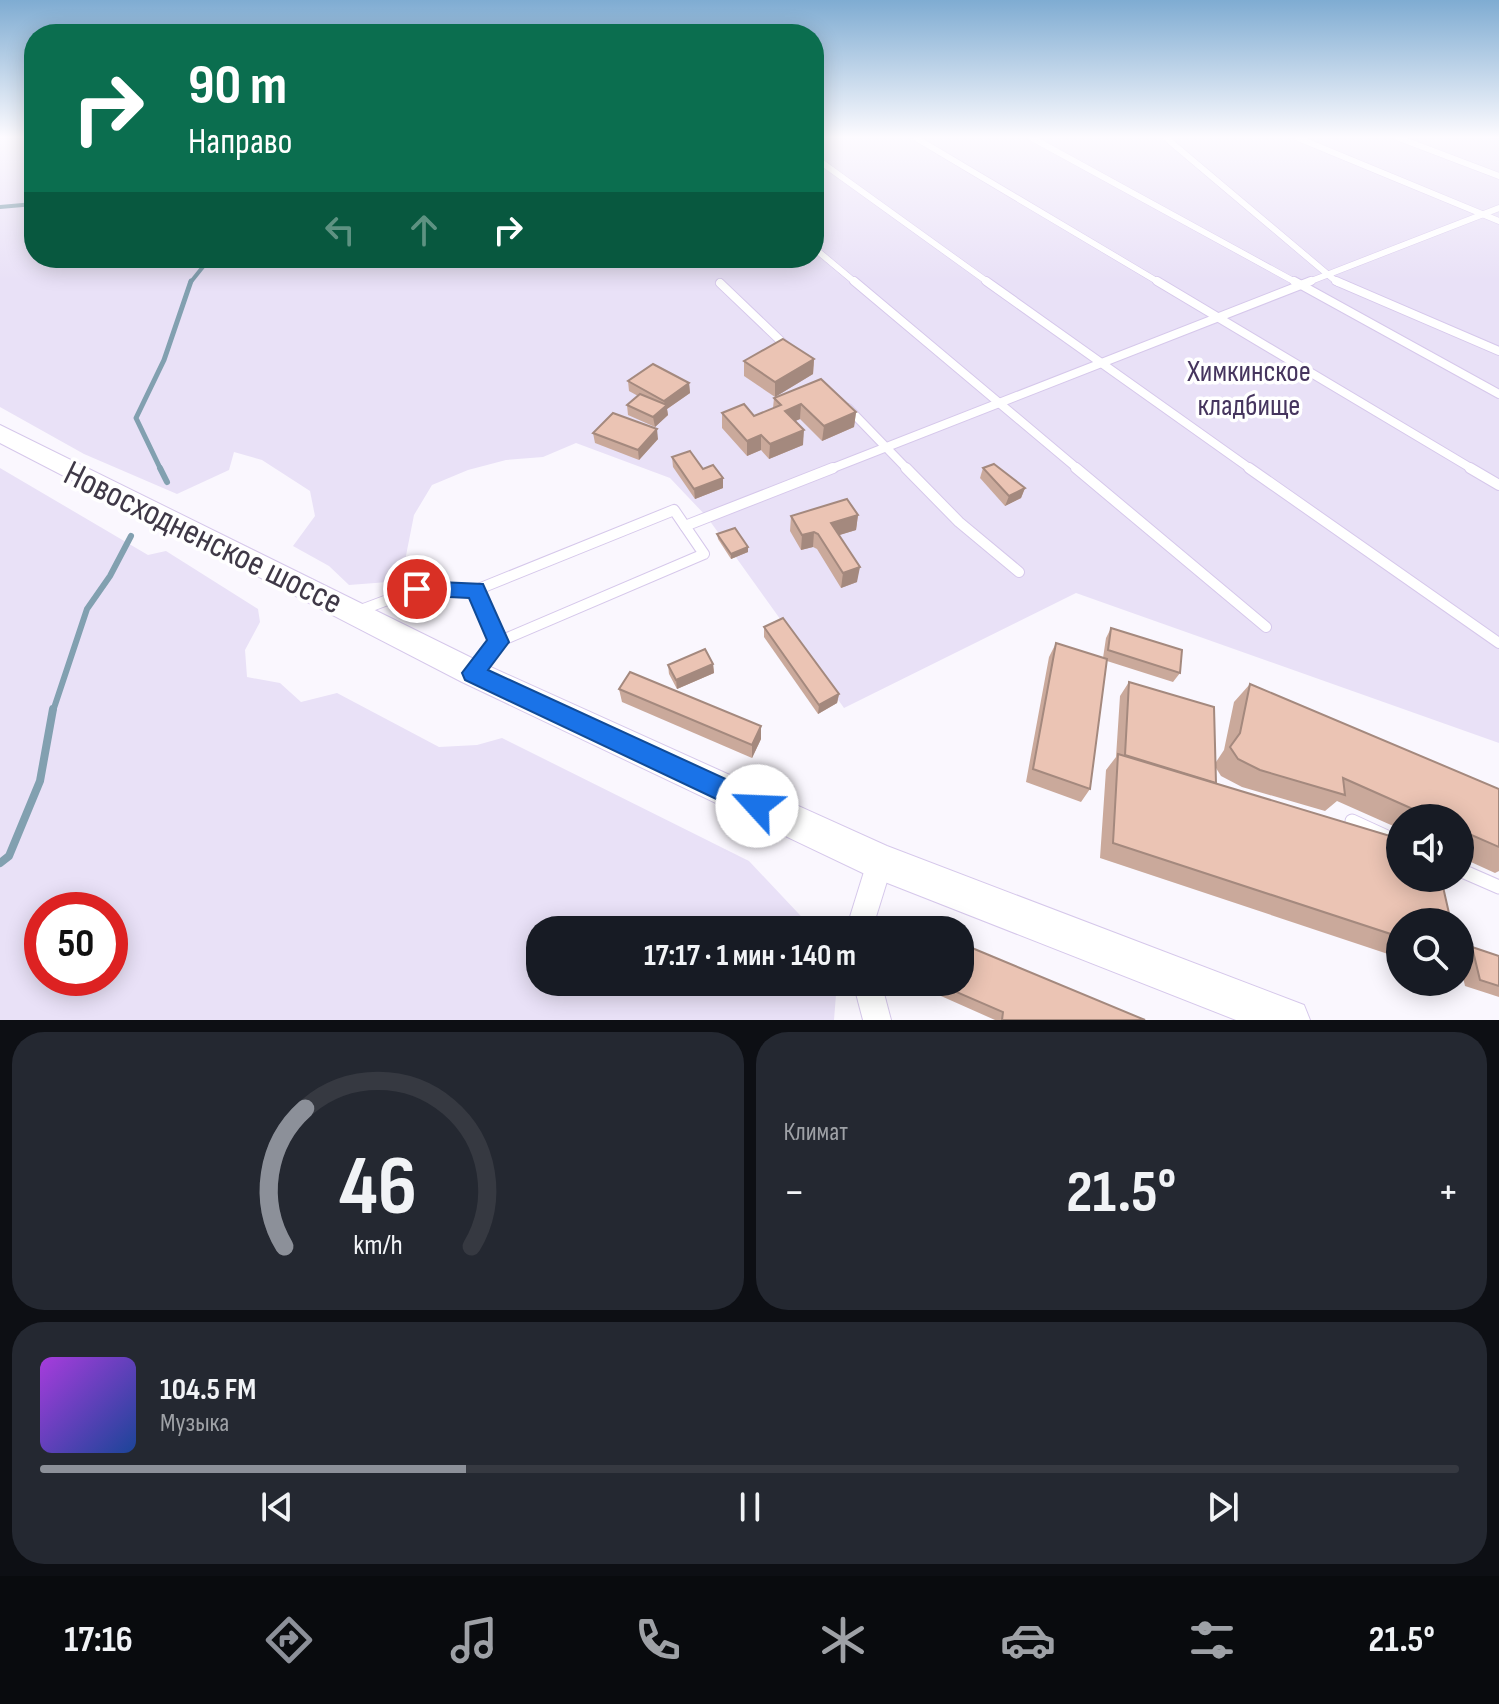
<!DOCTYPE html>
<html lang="ru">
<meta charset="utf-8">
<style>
body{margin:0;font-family:"Sofia Sans Condensed",sans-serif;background:#242831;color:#f1f3f6;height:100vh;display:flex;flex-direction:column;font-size:30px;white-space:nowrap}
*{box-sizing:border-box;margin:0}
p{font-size:26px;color:#9ea1a6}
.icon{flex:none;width:44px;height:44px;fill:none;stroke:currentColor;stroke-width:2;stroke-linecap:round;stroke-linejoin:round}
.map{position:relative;height:1020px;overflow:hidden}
.side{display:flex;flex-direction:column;gap:12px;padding:12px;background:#0d0f14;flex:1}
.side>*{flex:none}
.hud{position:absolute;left:24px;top:24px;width:800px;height:244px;border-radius:32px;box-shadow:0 4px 20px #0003;background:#0b6e4f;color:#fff;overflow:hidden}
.controls{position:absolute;left:1386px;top:804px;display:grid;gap:16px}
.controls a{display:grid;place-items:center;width:88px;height:88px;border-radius:50%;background:#171b24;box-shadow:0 4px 20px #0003;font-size:40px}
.speed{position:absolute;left:24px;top:892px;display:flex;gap:16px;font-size:40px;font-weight:700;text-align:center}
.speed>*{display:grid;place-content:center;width:104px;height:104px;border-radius:50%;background:#171b24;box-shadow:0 4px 20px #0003;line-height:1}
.speed .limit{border:12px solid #d22;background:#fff;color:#111}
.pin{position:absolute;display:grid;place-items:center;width:68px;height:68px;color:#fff;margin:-34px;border:4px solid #fff;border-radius:50%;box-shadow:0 2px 8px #0007}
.me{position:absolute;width:88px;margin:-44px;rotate:295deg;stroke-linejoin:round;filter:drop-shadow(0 0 6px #0008)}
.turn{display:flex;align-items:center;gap:28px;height:168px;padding:0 32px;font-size:36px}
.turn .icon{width:104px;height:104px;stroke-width:2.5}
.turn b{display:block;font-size:56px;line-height:68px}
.lanes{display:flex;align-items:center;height:76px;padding:0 32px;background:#0003;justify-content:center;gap:40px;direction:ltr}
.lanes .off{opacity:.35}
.big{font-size:60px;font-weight:700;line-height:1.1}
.side .tile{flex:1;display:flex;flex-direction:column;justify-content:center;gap:12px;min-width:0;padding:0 28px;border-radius:32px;background:#242831}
.side .dial{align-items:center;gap:0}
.dial svg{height:208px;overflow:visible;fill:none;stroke:#363941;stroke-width:7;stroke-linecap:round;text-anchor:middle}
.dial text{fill:#f1f3f6;stroke:none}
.song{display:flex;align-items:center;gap:24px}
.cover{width:96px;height:96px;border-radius:12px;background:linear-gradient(135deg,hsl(280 70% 55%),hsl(220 70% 35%))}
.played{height:8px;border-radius:4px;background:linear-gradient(90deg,#8c9099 30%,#363941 30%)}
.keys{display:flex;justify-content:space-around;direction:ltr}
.heat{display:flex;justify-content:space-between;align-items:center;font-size:44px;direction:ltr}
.side .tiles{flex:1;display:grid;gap:12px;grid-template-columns:1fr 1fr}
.tile:last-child{grid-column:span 2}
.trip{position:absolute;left:526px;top:916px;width:448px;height:80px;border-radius:32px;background:#171b24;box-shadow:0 4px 20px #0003;font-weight:700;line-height:80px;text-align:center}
.tabs{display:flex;height:128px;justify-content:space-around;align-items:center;background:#090b0e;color:#9ea1a6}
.tabs .icon{width:56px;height:56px}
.tabs .current{color:#8c9099}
.tabs b{font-size:36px;color:#f1f3f6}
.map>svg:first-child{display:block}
.green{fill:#e9e1f7;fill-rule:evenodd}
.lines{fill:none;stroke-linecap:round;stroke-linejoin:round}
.stream-far3{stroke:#82a0b0;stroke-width:4}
.stream-far2{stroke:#82a0b0;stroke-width:5}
.stream-far1{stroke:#82a0b0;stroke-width:6}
.stream{stroke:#82a0b0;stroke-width:8}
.lane-far3-casing{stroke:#d6c8eb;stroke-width:7}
.lane-far2-casing{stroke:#d6c8eb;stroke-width:10}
.lane-far1-casing{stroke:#d6c8eb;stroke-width:12}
.lane-casing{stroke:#d6c8eb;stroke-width:15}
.street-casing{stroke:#d6c8eb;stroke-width:2}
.secondary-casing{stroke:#d6c8eb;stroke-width:2}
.lane-far3{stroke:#fff;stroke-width:6}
.lane-far2{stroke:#fff;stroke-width:8}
.lane-far1{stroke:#fff;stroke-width:10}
.lane{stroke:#fff;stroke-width:13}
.street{fill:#fff;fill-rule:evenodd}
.secondary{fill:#fff;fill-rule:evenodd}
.wall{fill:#caa99b}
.shaded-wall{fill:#a4897e}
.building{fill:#ebc4b4;stroke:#a4897e;stroke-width:2}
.route{fill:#1a73e8;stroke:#114b97;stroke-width:2}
.labels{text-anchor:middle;stroke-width:7;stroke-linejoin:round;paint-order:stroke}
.park-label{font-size:30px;fill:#46355e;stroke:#fff}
.near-street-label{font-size:36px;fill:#3f3947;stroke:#fff}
</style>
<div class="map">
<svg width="1499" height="1020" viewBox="0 0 1499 1020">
<rect width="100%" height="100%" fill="#faf7fe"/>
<g class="green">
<path d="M0,138H34V258H814V138H1499V743L1076,593L844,708L707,517L670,478L576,443L543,457L506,460L468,470L432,485L414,515L401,581L349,585L329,566L293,546L315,516L310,491L262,460L234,452L229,470L177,494L84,454L0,407Z"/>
<path d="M0,468L148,555L166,551L258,609L260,622L245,650L247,677L280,683L301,702L337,693L439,747L477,745L502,738L749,861L814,930H540V982H837L834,1020H0ZM42,910H110V978H42Z"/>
</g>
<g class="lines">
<g class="stream-far3">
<path d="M0,207L34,204"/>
<path d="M190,283L210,258"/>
</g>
<path class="stream-far2" d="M161,470L136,418L164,360L191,281"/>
<g class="stream-far1">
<path d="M160,468L167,482"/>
<path d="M53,711L87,609L110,576L131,536"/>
</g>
<path class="stream" d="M0,863L9,856L40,781L53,709"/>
<defs>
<g id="lane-far3">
<path d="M916,138L1160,283"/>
<path d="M1032,138L1297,283"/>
<path d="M1166,138L1338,283"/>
<path d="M1298,138L1499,221"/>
<path d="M1399,138L1499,176"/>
<path d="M814,157L989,283"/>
<path d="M814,248L856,283"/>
<path d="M1306,283L1499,208"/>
</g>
<g id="lane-far2">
<path d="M854,281L1079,470"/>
<path d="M986,281L1252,470"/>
<path d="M1157,281L1474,470"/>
<path d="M1294,281L1499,394"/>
<path d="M1336,281L1499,351"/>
<path d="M720,283L787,347"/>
<path d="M848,408L908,470"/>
<path d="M828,470L1311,281"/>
</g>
<g id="lane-far1">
<path d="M906,468L959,522L1019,572"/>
<path d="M1076,468L1266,627"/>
<path d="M1249,468L1499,643"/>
<path d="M1470,468L1499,485"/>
<path d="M685,526L833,468"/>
<path d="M476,590L498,642"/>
<path d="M358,611L417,589L476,590L674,510L704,554L498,642L475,670"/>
</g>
<g id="lane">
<path d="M1352,821L1400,843"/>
<path d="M1460,870L1499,887"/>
</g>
<g id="street">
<path d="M880,849L889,853L893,862L875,920V930H849V920L867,862L871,853Z"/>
<path d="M853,982H881L891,1020H863Z"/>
</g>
<path id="secondary" d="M0,425L484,664L887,846L1304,1005L1310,1020H1236L867,875L462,682L0,443Z"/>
</defs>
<use href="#lane-far3" class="lane-far3-casing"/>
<use href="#lane-far2" class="lane-far2-casing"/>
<use href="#lane-far1" class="lane-far1-casing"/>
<use href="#lane" class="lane-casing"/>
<use href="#street" class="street-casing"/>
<use href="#secondary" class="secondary-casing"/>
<use href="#lane-far3" class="lane-far3"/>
<use href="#lane-far2" class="lane-far2"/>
<use href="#lane-far1" class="lane-far1"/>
<use href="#lane" class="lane"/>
<use href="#street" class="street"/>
<use href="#secondary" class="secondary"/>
</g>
<g class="wall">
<path d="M814,359L813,374L775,397L744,376V361Z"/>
<path d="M628,381L689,383L690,393L667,409L668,415L655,427L628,415L627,405L638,396L629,391Z"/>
<path d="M774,398L856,412L854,427L822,441L800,419L795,421L803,445L769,459L761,450L747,456L722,428V413L754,416L773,408Z"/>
<path d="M593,433L658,439L639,460L595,443Z"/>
<path d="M672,457L703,469L723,488L695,499L673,467Z"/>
<path d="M983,468L1025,488L1021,498L1005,506L980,478Z"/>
<path d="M858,515L856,530L839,535L857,582L841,588L817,549L813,547L801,550L790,531L791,516Z"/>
<path d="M717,534L748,552L731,559L718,539Z"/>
<path d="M764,627L839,694L837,703L818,714L764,637Z"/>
<path d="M1111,628L1180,673L1173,682L1107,661L1090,789L1081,802L1026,782L1049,657L1056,643L1103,658L1106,638Z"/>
<path d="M713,664L714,673L677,689L669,674L668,665Z"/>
<path d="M1129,682L1216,762L1224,750L1234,702L1250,684L1499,789V871L1495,873L1460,857V818H1400V829L1337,801L1325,811L1242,787L1221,776L1216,768V783L1400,922V958L1100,858L1106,770L1116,757L1120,696Z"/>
<path d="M619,689L761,739L752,758L622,702Z"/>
<path d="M1472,947L1499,956V997L1465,986L1460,964V953Z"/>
<path d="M944,982H960L1145,1020H995L941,996Z"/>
</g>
<g class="shaded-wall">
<path d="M814,359L813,374L775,397V382Z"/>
<path d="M689,383L690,393L667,409L668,415L655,427L653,417L665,407L664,401Z"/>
<path d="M801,404L800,419L784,426L785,411Z"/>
<path d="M856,412L854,427L822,441L824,426Z"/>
<path d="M657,429L658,439L639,460L638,450Z"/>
<path d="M804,430L803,445L769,459L770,444Z"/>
<path d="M761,435V450L747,456V441Z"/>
<path d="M723,478V488L695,499L694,489Z"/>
<path d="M1025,488L1021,498L1005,506L1009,496Z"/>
<path d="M858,515L856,530L830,538L831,523Z"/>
<path d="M814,532L813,547L801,550L802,535Z"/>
<path d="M748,547V552L731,559V554Z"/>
<path d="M860,567L857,582L841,588L843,573Z"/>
<path d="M713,664L714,673L677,689L676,680Z"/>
<path d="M839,694L837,703L818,714L819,705Z"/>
<path d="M761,726V739L752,758V745Z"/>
</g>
<g class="building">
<path d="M783,339L814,359L775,382L744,361Z"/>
<path d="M653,364L689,383L664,401L628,381Z"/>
<path d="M821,379L856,412L824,426L801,404L785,411L804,430L770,444L761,435L747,441L722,413L744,404L754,416L781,405L774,398Z"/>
<path d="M640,394L667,405L653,417L627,405Z"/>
<path d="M613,413L657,429L638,450L593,433Z"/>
<path d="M690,451L703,469L713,465L723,478L694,489L672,457Z"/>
<path d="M994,464L1025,488L1009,496L983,468Z"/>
<path d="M847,499L858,515L831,523L860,567L843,573L818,534L814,532L802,535L791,516Z"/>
<path d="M735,528L748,547L731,554L717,534Z"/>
<path d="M783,618L839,694L819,705L764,627Z"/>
<path d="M1111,628L1182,650L1180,673L1108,650Z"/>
<path d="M1056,643L1107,659L1090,789L1033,769Z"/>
<path d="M705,649L713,664L676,680L668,665Z"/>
<path d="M630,672L761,726L752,745L619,689Z"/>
<path d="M1129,682L1214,707L1216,783L1125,755Z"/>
<path d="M1250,684L1499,789V847L1460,830V818H1433L1343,778L1345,795L1260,770L1238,759L1230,747L1240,733Z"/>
<path d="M1118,754L1400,839V878H1441L1451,922H1400V937L1113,843Z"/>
<path d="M960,943L1145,1020H1002L1003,1012L947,988L948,982H960Z"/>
<path d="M1472,947L1499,956V986L1480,980Z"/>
</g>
<linearGradient id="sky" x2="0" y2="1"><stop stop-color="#7facd2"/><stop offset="0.49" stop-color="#fdfbff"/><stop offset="1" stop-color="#fdfbff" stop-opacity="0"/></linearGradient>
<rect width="1499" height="280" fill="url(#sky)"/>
<path class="route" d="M417,581L483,584L509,642L488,670L765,797L769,806L765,814L757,818L748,814L465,680L462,673L487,640L469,598L410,595L407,589L410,584Z"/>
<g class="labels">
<g class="park-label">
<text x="1249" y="381">Химкинское<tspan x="1249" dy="34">кладбище</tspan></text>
</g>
<g class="near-street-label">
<text transform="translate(204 536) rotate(26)" y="13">Новосходненское шоссе</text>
</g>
</g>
</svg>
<div class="controls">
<a><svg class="icon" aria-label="sound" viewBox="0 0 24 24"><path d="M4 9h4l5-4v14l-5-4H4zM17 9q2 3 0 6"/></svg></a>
<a><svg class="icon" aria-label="search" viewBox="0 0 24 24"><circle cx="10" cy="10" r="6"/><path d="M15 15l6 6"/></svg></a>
</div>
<div class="speed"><div class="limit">50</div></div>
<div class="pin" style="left:417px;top:589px;background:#d93025"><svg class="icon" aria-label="arrive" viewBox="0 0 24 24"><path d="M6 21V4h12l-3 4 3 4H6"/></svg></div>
<svg class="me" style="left:757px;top:806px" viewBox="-20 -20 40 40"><circle r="19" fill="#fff"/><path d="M0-13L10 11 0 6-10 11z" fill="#1a73e8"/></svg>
<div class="trip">17:17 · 1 мин · 140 m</div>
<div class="hud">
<div class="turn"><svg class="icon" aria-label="right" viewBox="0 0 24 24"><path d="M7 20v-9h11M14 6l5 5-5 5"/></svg><div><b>90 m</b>Направо</div></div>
<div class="lanes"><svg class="icon off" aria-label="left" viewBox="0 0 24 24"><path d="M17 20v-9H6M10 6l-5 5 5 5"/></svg><svg class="icon off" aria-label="ahead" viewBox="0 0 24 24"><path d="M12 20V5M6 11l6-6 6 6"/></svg><svg class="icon" aria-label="right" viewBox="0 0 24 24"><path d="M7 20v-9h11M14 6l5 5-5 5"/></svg></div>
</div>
</div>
<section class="side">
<div class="tiles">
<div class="tile dial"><svg viewBox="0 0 100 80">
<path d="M14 69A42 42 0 1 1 86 69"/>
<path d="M14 69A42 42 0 0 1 22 16" stroke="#8c9099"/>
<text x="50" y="56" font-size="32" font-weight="700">46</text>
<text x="50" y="72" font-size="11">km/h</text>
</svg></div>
<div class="tile"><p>Климат</p>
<div class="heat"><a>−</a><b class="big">21.5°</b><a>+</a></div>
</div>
<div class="tile">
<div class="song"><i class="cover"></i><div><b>104.5 FM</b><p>Музыка</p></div></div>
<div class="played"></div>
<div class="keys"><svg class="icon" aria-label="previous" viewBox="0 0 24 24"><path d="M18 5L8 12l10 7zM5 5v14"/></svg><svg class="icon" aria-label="pause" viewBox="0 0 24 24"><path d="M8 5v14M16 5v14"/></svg><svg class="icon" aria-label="next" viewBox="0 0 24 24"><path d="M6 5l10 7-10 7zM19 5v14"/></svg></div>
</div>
</div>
</section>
<nav class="tabs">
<b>17:16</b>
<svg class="icon current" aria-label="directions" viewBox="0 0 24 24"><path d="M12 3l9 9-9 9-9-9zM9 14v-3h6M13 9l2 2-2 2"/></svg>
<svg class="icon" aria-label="music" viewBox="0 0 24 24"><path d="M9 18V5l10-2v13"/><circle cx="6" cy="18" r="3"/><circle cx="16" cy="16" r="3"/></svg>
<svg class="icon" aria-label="phone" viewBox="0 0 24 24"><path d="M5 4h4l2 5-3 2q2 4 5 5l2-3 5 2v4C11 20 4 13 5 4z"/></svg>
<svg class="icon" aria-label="climate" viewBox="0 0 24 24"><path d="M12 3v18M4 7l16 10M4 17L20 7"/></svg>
<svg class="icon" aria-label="car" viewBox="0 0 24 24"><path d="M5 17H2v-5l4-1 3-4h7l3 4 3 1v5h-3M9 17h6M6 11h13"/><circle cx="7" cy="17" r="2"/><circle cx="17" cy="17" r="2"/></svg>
<svg class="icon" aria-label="filters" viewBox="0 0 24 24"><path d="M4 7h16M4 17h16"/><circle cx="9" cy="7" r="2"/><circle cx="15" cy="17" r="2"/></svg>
<b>21.5°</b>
</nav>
